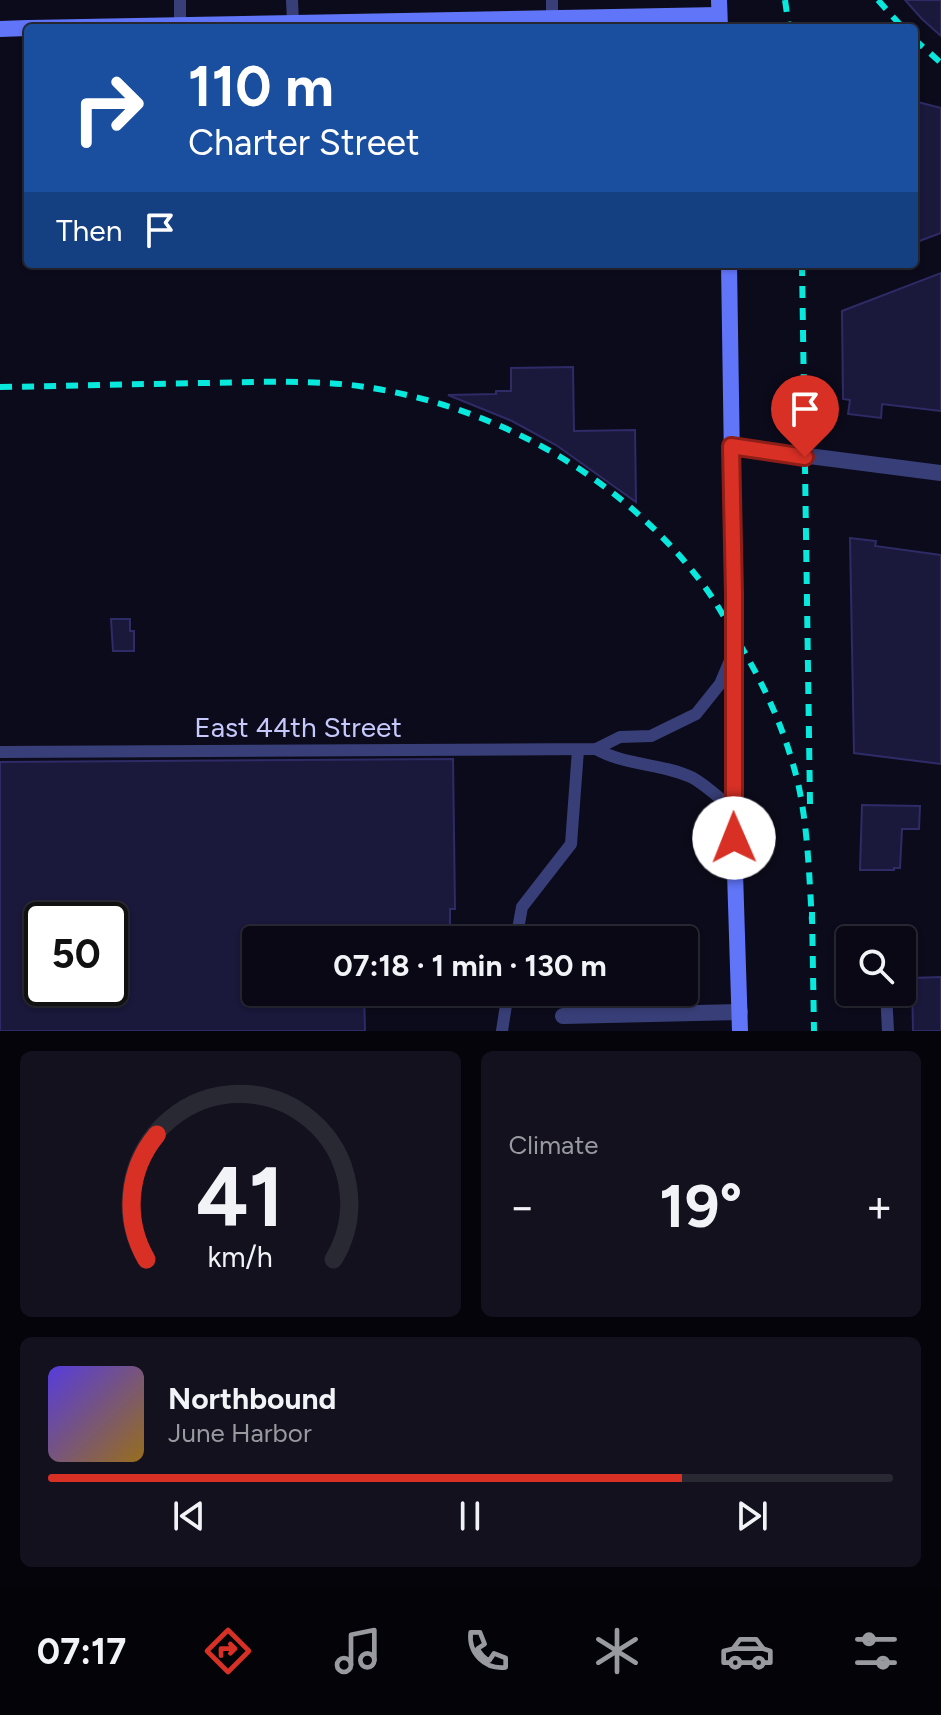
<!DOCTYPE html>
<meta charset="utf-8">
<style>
body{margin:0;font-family:Figtree,sans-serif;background:#12111d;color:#f1f3f6;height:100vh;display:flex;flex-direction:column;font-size:30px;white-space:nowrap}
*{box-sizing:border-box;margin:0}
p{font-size:26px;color:#999aa0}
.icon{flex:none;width:44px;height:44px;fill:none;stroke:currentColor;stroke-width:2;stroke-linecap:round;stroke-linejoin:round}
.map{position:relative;height:1031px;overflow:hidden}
.sheet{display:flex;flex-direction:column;gap:20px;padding:20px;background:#05040b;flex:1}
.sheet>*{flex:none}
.guide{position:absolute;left:24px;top:24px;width:894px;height:244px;border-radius:8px;box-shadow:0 2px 6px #0004,0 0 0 2px #292934;background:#1a4fa0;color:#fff;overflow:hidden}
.buttons{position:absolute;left:836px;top:926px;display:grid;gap:16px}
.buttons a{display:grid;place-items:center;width:80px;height:80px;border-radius:8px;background:#090814;box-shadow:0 2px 6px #0004,0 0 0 2px #292934;font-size:40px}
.speed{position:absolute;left:24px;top:902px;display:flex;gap:16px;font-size:40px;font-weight:700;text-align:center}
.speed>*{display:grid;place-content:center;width:104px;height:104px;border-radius:50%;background:#090814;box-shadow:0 2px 6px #0004,0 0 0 2px #292934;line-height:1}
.speed .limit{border:4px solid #111;border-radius:12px;background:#fff;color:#111}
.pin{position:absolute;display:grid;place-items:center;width:68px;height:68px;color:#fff;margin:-82px -34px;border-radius:50% 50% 50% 0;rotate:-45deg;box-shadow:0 0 8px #0007}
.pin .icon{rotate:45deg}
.me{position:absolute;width:88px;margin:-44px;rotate:359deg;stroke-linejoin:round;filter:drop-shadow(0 0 6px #0008)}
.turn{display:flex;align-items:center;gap:28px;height:168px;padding:0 32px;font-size:36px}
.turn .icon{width:104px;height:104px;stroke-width:2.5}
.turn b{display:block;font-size:56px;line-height:68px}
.then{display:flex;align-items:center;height:76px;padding:0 32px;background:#0003;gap:16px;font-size:30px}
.big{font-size:60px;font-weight:700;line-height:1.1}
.sheet .widget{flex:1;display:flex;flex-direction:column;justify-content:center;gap:12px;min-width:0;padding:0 28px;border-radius:12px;background:#12111d}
.sheet .dial{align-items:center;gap:0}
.dial svg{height:208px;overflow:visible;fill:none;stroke:#292934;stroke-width:7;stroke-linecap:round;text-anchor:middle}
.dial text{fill:#f1f3f6;stroke:none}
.song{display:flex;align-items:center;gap:24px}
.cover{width:96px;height:96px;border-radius:12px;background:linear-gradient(135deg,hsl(250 70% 55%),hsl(40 70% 35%))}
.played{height:8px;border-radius:4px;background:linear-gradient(90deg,#d93025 75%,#292934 75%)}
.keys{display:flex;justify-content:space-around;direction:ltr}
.heat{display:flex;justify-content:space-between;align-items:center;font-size:44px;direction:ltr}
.sheet .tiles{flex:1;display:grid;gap:20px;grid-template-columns:1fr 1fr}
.widget:last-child{grid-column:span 2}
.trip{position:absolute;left:242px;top:926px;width:456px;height:80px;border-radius:8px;background:#090814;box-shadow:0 2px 6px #0004,0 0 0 2px #292934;font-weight:700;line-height:80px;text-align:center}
.tabs{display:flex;height:128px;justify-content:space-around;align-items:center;background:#040308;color:#999aa0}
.tabs .icon{width:56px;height:56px}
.tabs .on{color:#d93025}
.tabs b{font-size:36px;color:#f1f3f6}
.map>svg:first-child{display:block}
.building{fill:#1a183b;stroke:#2e2b66;stroke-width:2;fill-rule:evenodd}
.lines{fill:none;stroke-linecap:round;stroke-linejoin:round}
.lane{stroke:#383f78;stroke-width:12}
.street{stroke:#383f78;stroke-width:16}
.secondary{stroke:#6175f9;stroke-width:16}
.rail{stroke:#08e8dd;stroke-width:6;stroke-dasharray:12 10;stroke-linecap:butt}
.route-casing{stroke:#8d1f18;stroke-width:20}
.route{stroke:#d93025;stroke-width:14}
.labels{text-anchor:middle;stroke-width:8;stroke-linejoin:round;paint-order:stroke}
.street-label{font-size:28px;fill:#c7c9fd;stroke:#0c0b1b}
</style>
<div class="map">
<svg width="941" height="1031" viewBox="0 0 941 1031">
<rect width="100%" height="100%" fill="#0c0b1b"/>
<g class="building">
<path d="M905,0H941V36L922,19Z"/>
<path d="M914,101L941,108V233L914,243Z"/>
<path d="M941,273V411L882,404L881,418L848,414L850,400L843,399L842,311Z"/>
<path d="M573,367L574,431L635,430L636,502L556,445L512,421L448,395L496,394V391H511V368Z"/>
<path d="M850,538L876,541L875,546L941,555V764L854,753Z"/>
<path d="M111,619H130V631H134V651H113Z"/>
<path d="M453,759L455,909H450V940H256V992H364L365,1031H0V762ZM42,920H110V988H42Z"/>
<path d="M862,805L920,806L919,829H902L900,868H894V870H860Z"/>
<path d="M941,977V1031H913L912,978Z"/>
</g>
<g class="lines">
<g class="lane">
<path d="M180,0V25"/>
<path d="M292,0L293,23"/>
<path d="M552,18V0"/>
<path d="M596,749C626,766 662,763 693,778C707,786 720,799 733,809"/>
<path d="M0,752L596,749L620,737L651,736L696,714L720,684L731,658"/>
<path d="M516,940L522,907L571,844L578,750"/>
<path d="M886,992L888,1031"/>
<path d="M502,1031L508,992"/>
</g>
<g class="street">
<path d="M731,446L941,473"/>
<path d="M563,1016L740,1012"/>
</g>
<g class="secondary">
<path d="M719,0L720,28"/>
<path d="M29,28L719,15"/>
<path d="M0,29L28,28"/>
<path d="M729,264L734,594L733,809L740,1031"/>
</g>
<g class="rail">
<path d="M785,0L789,28"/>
<path d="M878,0L903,28"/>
<path d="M914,39L941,63"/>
<path d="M802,264L810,804"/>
<path d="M0,387C69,386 137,384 206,383C254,382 303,380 351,385C489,402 621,474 705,587C718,605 728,624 739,643C765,686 786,733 798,783C808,828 809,875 812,921"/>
<path d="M812,912L814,1031"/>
</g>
</g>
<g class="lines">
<defs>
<path id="route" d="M734,838V594L731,446L805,457"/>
</defs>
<use href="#route" class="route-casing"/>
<use href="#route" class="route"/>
</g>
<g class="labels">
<g class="street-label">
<text x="298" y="737">East 44th Street</text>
</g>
</g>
</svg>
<div class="buttons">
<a><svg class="icon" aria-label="search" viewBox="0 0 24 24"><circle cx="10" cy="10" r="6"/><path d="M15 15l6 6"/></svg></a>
</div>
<div class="speed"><div class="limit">50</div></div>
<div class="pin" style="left:805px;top:457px;background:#d93025"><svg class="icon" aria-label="arrive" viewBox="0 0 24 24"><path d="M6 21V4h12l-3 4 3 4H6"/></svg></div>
<svg class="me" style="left:734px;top:838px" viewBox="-20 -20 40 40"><circle r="19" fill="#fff"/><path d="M0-13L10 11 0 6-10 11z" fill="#d93025"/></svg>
<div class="trip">07:18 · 1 min · 130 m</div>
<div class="guide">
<div class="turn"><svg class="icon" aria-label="right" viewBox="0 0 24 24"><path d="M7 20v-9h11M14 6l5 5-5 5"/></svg><div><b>110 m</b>Charter Street</div></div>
<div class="then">Then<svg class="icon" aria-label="arrive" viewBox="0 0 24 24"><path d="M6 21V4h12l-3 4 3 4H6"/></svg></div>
</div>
</div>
<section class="sheet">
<div class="tiles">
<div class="widget dial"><svg viewBox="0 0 100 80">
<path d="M14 69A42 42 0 1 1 86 69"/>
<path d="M14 69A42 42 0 0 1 18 21" stroke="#d93025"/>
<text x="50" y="56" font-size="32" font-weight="700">41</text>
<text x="50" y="72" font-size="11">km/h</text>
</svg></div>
<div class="widget"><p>Climate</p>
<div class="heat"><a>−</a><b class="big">19°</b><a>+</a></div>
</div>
<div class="widget">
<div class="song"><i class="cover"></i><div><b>Northbound</b><p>June Harbor</p></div></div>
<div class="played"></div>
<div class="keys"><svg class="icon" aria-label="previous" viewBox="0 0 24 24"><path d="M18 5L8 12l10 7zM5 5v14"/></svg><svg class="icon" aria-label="pause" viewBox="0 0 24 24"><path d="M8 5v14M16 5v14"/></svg><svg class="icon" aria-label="next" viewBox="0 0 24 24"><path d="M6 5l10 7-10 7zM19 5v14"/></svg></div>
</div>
</div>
</section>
<nav class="tabs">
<b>07:17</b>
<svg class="icon on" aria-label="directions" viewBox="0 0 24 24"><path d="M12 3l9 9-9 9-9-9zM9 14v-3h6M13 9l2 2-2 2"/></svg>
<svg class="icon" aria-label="music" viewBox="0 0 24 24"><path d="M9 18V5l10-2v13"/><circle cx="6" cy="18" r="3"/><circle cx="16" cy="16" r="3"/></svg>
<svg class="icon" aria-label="phone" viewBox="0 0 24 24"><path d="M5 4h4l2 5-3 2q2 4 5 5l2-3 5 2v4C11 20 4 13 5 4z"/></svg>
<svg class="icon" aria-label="climate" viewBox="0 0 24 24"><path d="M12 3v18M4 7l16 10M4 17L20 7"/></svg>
<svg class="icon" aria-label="car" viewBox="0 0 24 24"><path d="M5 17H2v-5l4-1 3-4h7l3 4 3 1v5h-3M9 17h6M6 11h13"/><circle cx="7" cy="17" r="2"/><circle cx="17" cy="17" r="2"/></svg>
<svg class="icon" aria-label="filters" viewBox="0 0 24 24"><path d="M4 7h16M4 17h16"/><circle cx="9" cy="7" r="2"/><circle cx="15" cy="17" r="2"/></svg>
</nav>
